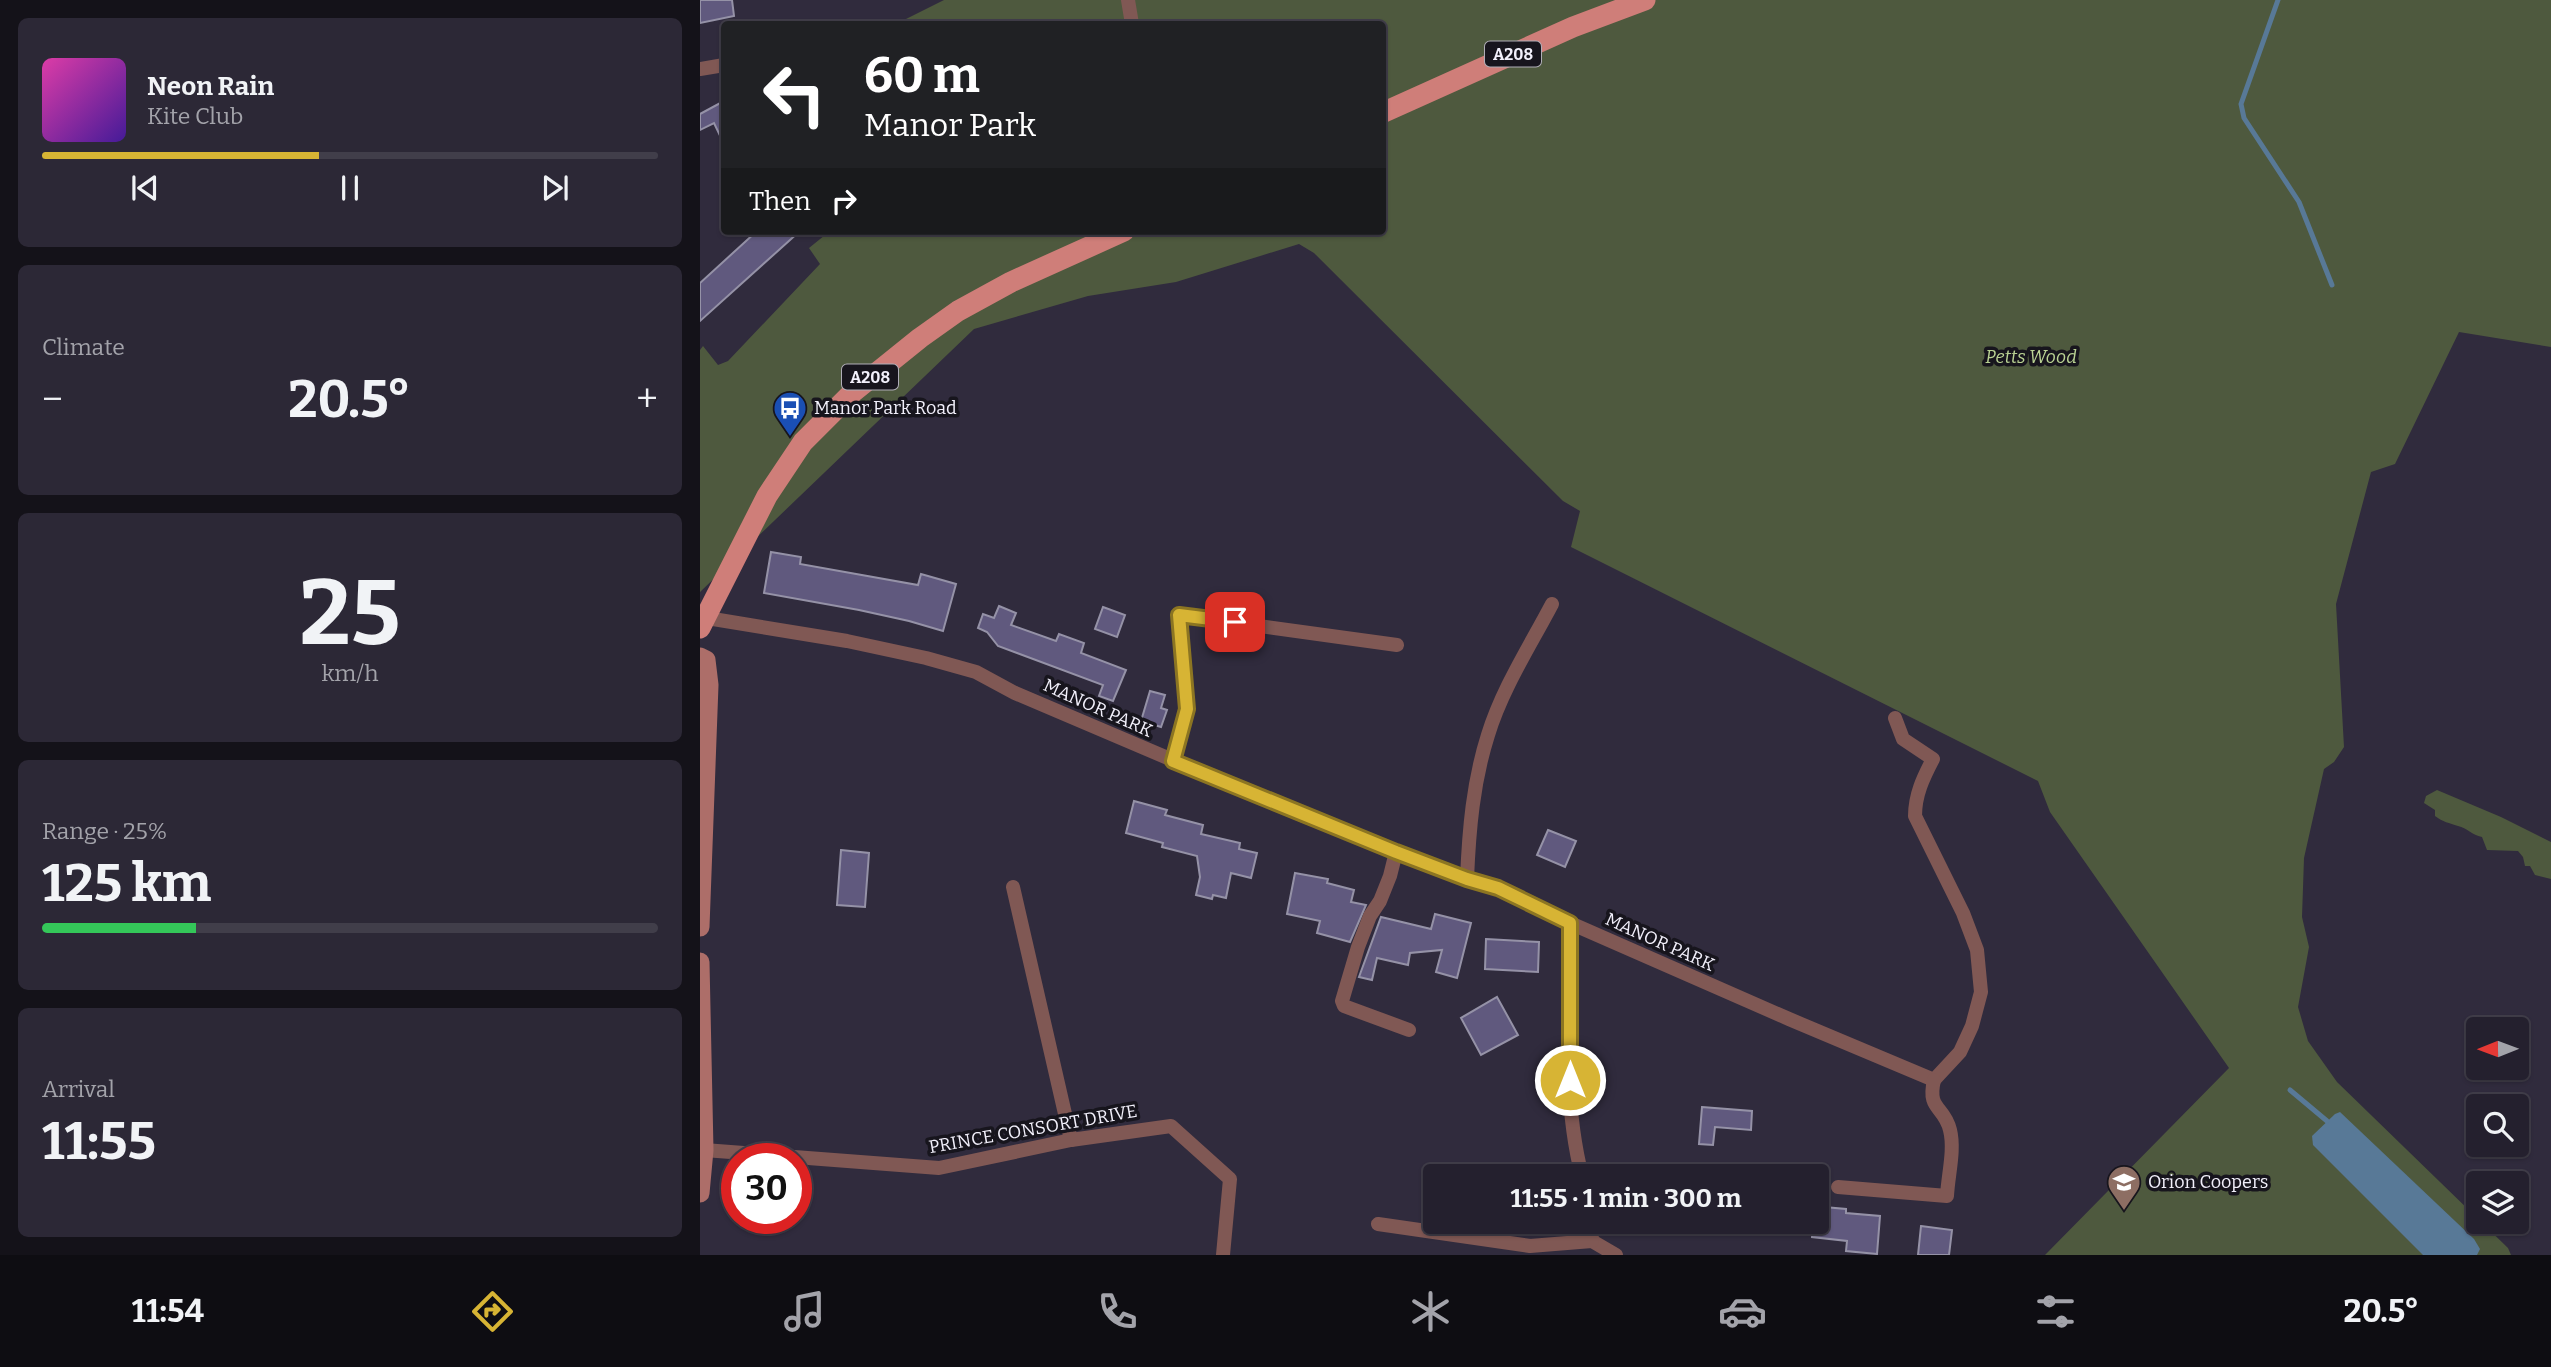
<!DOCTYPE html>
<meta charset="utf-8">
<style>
body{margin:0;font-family:Bitter,serif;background:#2c2836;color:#f1f3f6;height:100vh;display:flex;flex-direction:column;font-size:26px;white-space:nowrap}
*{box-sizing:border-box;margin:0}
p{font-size:23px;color:#a3a3aa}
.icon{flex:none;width:38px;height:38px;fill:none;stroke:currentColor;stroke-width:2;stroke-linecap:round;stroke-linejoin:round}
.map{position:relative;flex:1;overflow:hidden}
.side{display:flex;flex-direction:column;gap:18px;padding:18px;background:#141219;width:700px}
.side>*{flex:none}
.banner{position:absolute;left:21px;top:21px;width:665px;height:214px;border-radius:7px;box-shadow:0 2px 5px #0004,0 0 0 2px #413e4a;background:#202124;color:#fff;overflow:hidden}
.needle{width:46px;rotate:269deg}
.fabs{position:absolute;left:1766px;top:1017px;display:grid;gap:14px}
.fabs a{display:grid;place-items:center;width:63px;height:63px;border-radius:7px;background:#24202e;box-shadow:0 2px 5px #0004,0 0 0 2px #413e4a;font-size:35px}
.speed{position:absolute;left:21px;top:1143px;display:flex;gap:14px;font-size:35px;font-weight:700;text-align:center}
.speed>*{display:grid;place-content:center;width:91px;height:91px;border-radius:50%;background:#24202e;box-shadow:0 2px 5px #0004,0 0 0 2px #413e4a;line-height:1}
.speed .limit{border:10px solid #d22;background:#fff;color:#111}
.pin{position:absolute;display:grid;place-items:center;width:60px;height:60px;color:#fff;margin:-30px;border-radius:14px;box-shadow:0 4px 10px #0006}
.me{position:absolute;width:77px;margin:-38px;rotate:0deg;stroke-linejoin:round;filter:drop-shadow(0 0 5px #0008)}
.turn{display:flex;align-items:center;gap:24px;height:147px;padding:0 28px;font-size:32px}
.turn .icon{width:91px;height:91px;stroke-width:2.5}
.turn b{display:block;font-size:49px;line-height:60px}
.then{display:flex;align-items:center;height:66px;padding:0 28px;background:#0003;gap:14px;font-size:26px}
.big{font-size:52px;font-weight:700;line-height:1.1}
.side .card{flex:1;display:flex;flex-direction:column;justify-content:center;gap:10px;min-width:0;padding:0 24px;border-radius:10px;background:#2c2836}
.side .dial{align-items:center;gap:0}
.dial b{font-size:91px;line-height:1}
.song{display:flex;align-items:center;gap:21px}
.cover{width:84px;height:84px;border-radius:10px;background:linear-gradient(135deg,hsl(320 70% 55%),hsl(260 70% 35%))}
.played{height:7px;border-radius:4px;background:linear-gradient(90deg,#d7b434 45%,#413e4a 45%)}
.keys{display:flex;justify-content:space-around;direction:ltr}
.heat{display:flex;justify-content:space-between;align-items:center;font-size:38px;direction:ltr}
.charge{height:10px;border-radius:5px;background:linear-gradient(90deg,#34c759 25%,#413e4a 0)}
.trip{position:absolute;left:723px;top:1164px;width:406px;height:70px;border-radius:7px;background:#24202e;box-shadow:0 2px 5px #0004,0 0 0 2px #413e4a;font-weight:700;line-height:70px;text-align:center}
.tab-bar{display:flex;height:112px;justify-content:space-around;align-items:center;background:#0e0d12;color:#a3a3aa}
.tab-bar .icon{width:49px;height:49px}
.tab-bar .on{color:#d7b434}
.tab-bar b{font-size:32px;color:#f1f3f6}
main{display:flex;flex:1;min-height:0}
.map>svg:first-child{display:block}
.green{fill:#4e593e}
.water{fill:#587997}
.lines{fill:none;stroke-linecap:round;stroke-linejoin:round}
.stream{stroke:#587997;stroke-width:5}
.building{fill:#60597e;stroke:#9592a7;stroke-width:2}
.street{stroke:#805854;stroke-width:14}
.secondary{stroke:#ad6e69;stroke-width:19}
.primary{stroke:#cf7e79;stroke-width:21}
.route-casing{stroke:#8c7522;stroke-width:18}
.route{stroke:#d7b434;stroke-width:12}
.labels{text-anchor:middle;stroke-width:7;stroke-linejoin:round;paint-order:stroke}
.shield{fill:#17151d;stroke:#b0aeb8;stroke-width:2}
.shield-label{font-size:16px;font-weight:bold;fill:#f2f0fb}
.park-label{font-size:18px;font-style:italic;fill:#bbd494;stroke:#17151d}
.poi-label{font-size:18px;fill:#f2f0fb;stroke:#17151d;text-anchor:start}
.street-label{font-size:18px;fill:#f2f0fb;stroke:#17151d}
</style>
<main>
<section class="side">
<div class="card">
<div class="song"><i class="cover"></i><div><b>Neon Rain</b><p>Kite Club</p></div></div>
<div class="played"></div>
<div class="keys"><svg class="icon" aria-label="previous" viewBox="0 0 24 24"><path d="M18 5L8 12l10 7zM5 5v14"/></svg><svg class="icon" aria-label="pause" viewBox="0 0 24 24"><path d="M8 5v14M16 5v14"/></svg><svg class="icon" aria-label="next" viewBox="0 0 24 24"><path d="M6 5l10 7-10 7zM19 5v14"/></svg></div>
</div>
<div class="card"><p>Climate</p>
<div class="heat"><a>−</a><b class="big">20.5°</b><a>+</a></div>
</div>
<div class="card dial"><b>25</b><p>km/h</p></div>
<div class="card"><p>Range · 25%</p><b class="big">125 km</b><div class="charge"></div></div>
<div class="card"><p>Arrival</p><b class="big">11:55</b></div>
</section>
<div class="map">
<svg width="1851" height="1255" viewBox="0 0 1851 1255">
<rect width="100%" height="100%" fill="#302b3d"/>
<g class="green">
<path d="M244,0H1851V347L1759,332L1695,464L1671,472L1636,604L1644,747L1634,762L1624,769L1604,858L1602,917L1609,947L1598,1007L1608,1041L1637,1082L1808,1248L1811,1255H1345L1529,1068L1350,812L1338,781L871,547L880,511L863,501L614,253L599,244L476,282L388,296L274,329L0,592V350L3,346L18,365L28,361L120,264L109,248L130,231H682V24H196Z"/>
<path d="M1737,790L1801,817L1851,842V879L1835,875L1830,866H1825L1823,857L1818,851L1787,850L1782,837C1772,835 1767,828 1758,826C1749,823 1743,822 1735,816V810L1724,803L1726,796Z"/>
</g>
<path class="water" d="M1640,1112L1774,1239L1780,1249L1777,1255H1723L1613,1145L1612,1136L1635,1114Z"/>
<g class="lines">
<g class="stream">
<path d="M1578,0L1541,104L1544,118L1599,202L1632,285"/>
<path d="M1590,1090L1627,1121"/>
</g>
</g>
<g class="building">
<path d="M0,0H32L34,16L0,23Z"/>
<path d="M24,101V144L14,123L0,130V114Z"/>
<path d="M57,231H100L0,321V283Z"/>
<path d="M71,552L101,557L100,564L218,585L221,574L256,584L243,631L209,621L159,610L64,593Z"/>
<path d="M299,606L316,613L311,625L356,641L359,634L384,643L381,653L426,670L413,701L399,696L403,685L298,646L287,632L278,628L283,614L294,618Z"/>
<path d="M403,607L425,615L417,637L395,629Z"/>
<path d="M450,691L465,695L461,708L467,710L461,727L441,721Z"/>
<path d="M434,801L467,810L465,815L503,825L501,834L540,843L539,849L557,853L551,878L531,873L526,898L513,895L512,899L496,895L500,877L497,856L462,847L463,843L426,833Z"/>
<path d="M848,830L876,841L865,867L837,855Z"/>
<path d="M141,850L169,853L165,907L137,905Z"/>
<path d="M595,873L628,879L627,883L654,890L651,902L666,905L650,942L617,933L620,921L587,914Z"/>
<path d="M735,914L771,923L757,978L736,972L742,950L710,953L708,965L677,958L672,980L659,977L681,917L731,929Z"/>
<path d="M786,939L839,942L838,972L785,969Z"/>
<path d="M797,997L818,1035L781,1055L761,1018Z"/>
<path d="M1002,1107L1052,1111L1051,1130L1015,1127L1013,1145L999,1144Z"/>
<path d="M1124,1207L1146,1209V1213L1180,1216L1177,1254L1146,1251L1147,1241L1112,1237L1113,1222H1116V1216L1123,1217Z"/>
<path d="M1221,1226L1252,1230L1249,1255H1218Z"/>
</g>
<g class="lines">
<g class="street">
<path d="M428,0L432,24"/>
<path d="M0,69L24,65"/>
<path d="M7,618L147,641L226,658L276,672L315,693L604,816L767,879L798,888L870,923L1089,1019L1234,1080L1260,1052L1272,1026L1281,992L1277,950L1263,913L1215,816C1215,795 1223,778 1233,759L1203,739L1195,718"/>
<path d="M473,761L487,709L479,615L697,645"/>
<path d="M696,852L690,876L680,901L670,916L658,947L642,1001L644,1006L709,1030"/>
<path d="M767,879C769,830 773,782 788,735C802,689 830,646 852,604"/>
<path d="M313,887L371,1140"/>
<path d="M870,923C870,1006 861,1094 882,1176"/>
<path d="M4,1150L239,1168L371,1140L471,1126L530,1179L523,1255"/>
<path d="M1138,1187L1247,1196C1248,1175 1255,1150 1250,1130C1244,1105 1227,1111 1234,1080"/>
<path d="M891,1222L892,1241L916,1255"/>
<path d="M678,1224L830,1246L892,1241"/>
</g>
<g class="secondary">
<path d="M0,657L6,660L9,685L0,927"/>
<path d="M0,962L4,1150L0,1193"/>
</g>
<g class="primary">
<path d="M682,113L873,27L945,0"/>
<path d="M0,628L67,496L103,442L153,392L220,338L258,311L311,282L424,231"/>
</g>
</g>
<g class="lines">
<defs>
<path id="route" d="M535,622L479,615L487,709L473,761L696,852L767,879L798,888L870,923V1080"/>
</defs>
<use href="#route" class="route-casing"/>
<use href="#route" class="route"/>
</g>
<defs>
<symbol id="bus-pin" viewBox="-11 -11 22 30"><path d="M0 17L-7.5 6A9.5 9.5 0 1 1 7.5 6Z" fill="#1a4fb4" stroke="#17151d"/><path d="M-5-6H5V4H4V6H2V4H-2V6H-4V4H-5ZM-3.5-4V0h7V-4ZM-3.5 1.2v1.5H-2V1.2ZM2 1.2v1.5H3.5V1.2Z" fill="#fff"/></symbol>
<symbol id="school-pin" viewBox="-11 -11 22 30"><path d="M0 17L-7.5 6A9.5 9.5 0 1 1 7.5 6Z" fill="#8d6e63" stroke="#17151d"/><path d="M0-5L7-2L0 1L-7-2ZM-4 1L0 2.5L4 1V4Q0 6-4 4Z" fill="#fff"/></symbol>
</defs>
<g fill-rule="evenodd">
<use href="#bus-pin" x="71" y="389" width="38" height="52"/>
<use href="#school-pin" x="1405" y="1163" width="38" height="52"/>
</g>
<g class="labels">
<g class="shield">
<rect x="785" y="41.5" width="56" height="25" rx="5"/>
<rect x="142" y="364.5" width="56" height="25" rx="5"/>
</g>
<g class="shield-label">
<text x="813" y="60">A208</text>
<text x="170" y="383">A208</text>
</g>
<g class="park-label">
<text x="1331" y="363">Petts Wood</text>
</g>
<g class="poi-label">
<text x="114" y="414">Manor Park Road</text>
<text x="1448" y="1188">Orion Coopers</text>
</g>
<g class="street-label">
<text transform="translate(398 708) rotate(24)" y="6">MANOR PARK</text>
<text transform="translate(960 942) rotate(24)" y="6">MANOR PARK</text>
<text transform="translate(333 1129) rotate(-10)" y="6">PRINCE CONSORT DRIVE</text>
</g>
</g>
</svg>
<div class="fabs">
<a><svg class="needle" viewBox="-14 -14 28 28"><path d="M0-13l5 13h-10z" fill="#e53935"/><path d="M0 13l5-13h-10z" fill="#a3a3aa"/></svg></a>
<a><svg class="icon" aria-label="search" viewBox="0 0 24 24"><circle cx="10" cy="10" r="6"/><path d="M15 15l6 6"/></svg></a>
<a><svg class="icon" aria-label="layers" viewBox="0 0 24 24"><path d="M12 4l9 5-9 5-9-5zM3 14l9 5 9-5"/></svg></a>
</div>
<div class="speed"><div class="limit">30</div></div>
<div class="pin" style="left:535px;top:622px;background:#d93025"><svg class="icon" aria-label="arrive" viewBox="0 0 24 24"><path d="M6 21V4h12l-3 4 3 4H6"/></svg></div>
<svg class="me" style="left:870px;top:1080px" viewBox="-20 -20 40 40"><circle r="17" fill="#d7b434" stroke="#fff" stroke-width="3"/><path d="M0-11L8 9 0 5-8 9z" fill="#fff"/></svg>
<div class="trip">11:55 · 1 min · 300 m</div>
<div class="banner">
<div class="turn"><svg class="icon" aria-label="left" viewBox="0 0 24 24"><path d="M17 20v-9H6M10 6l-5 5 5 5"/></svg><div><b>60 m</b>Manor Park</div></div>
<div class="then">Then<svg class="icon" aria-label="right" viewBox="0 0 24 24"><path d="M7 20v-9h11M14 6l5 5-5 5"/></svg></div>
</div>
</div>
</main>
<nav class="tab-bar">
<b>11:54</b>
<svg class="icon on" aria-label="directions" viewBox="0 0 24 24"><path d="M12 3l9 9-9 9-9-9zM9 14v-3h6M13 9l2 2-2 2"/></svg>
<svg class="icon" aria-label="music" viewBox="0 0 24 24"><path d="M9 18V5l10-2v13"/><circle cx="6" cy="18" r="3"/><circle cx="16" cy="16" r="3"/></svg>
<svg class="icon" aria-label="phone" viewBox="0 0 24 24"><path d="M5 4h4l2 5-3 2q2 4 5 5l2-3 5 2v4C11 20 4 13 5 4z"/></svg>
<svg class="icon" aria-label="climate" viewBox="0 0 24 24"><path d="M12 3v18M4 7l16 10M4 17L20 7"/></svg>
<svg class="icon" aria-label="car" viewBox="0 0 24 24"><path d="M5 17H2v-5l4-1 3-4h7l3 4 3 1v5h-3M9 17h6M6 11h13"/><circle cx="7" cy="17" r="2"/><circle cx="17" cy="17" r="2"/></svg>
<svg class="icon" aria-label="filters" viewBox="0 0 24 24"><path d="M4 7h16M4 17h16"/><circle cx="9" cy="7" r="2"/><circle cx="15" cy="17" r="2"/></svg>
<b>20.5°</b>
</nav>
